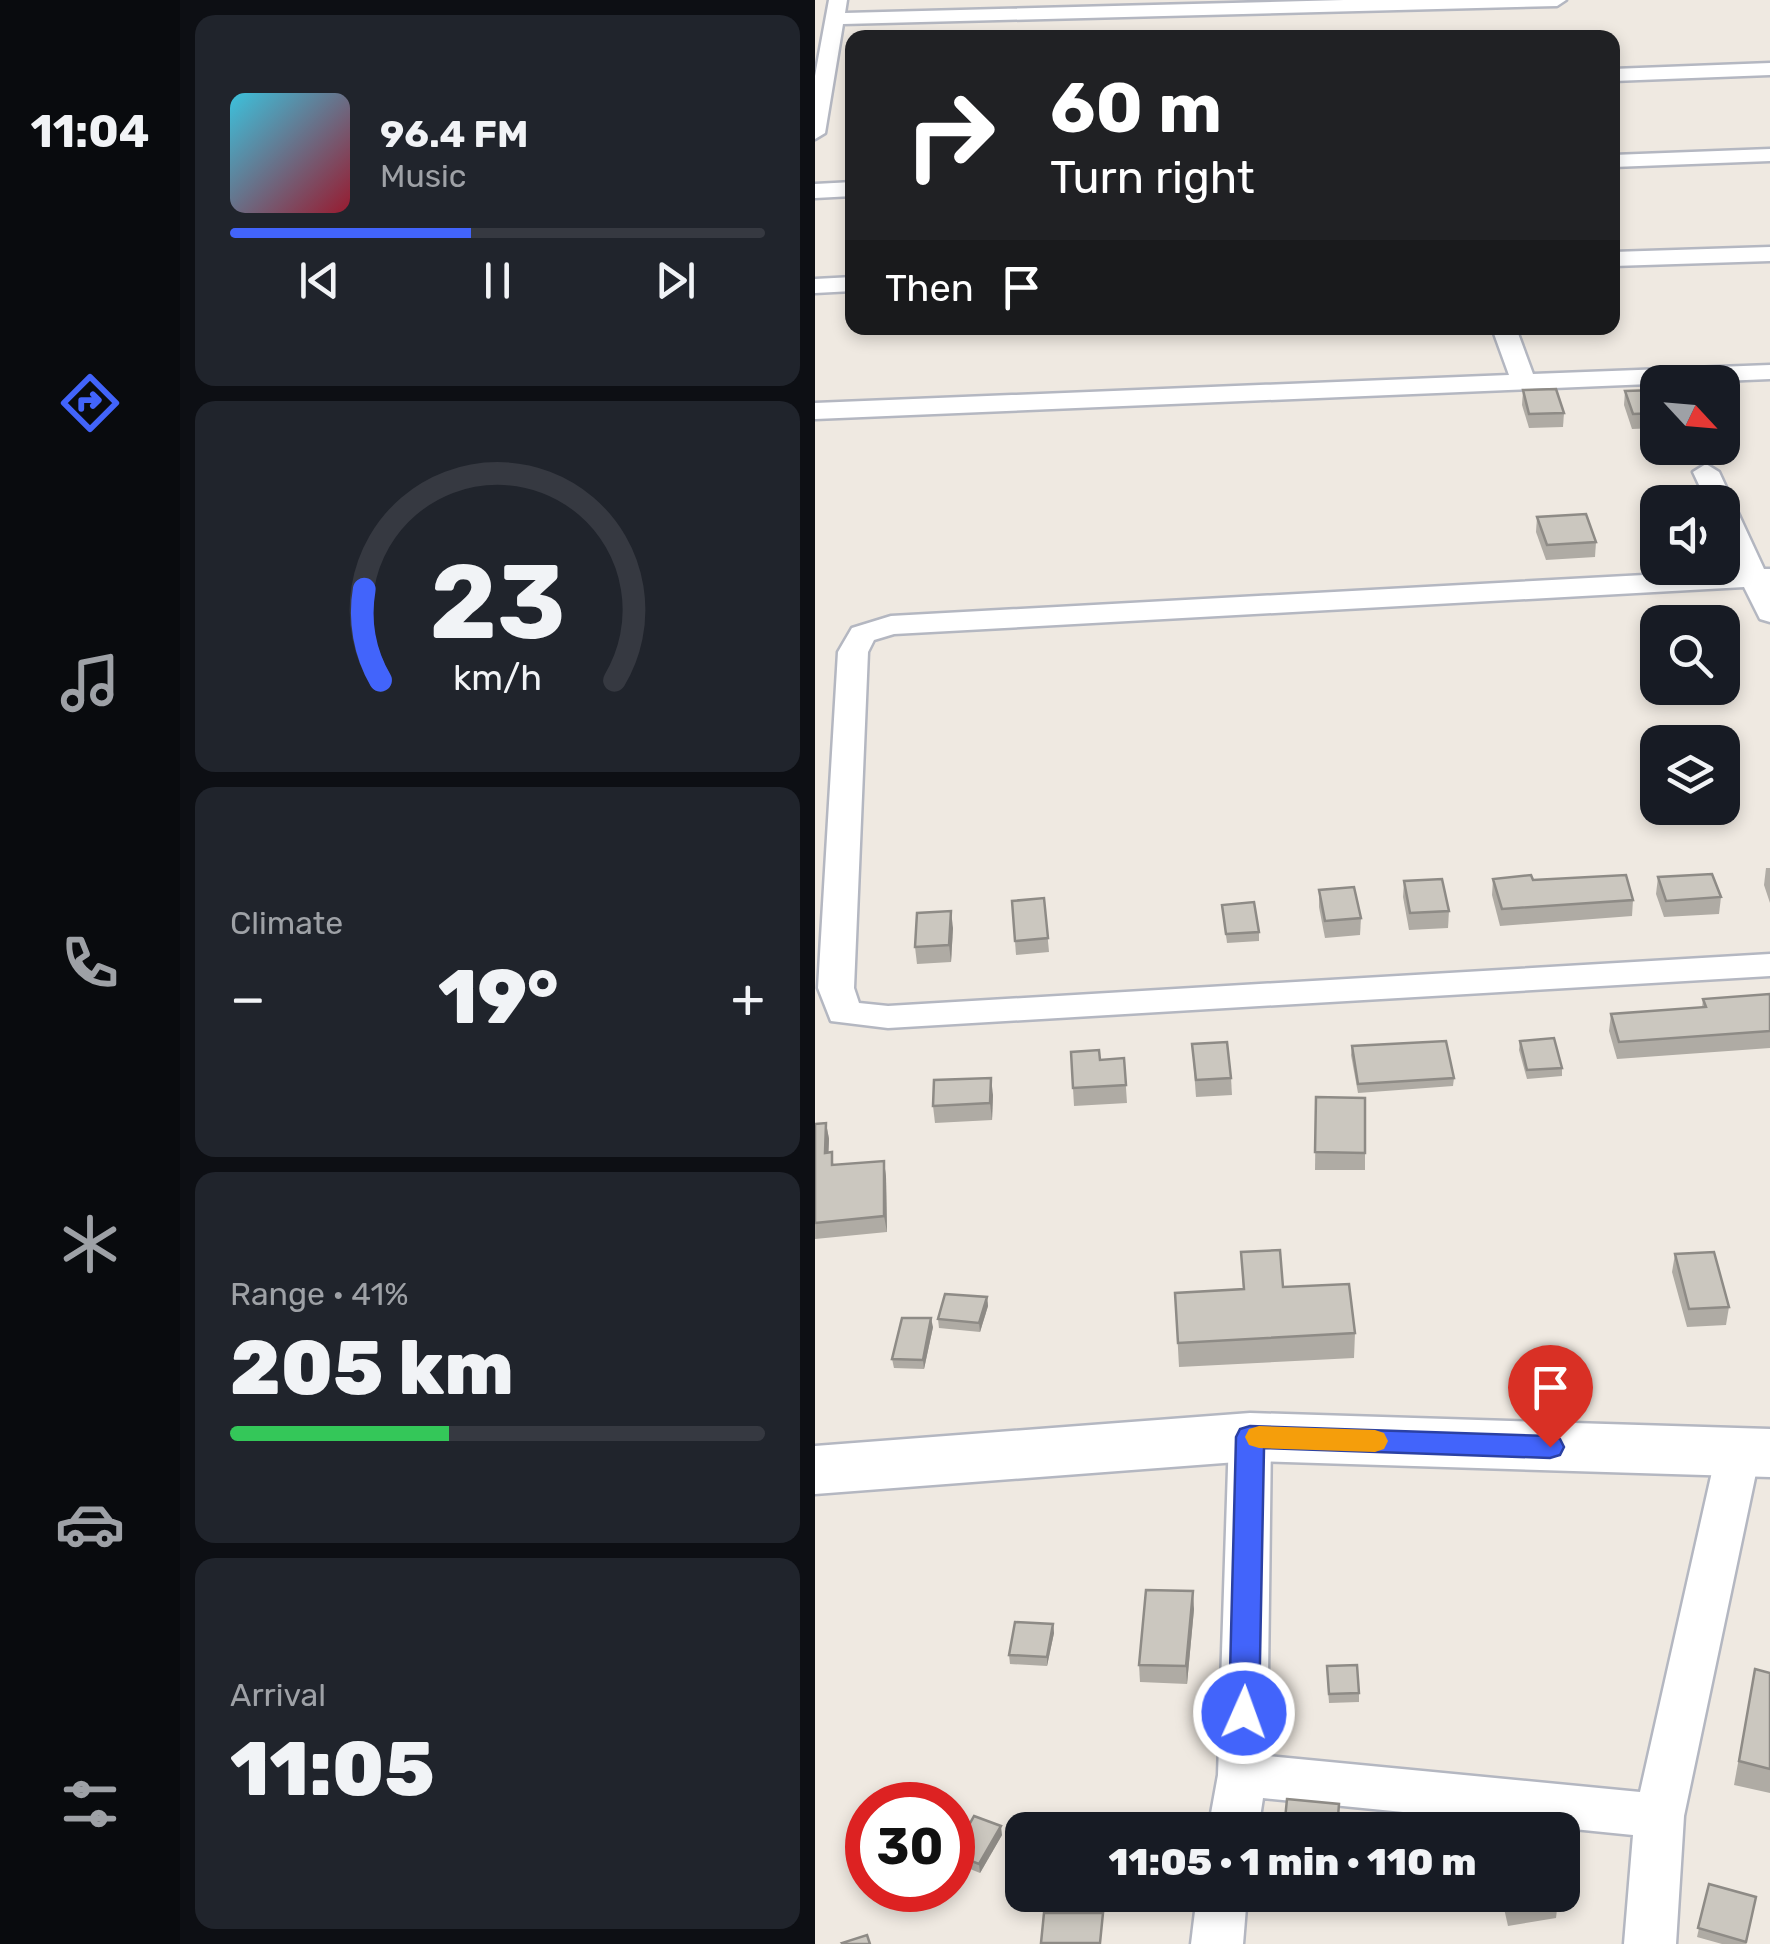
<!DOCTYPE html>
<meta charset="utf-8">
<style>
body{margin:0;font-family:Rubik,sans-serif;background:#20242c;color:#f1f3f6;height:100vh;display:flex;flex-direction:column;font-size:38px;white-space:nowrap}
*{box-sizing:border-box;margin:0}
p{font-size:32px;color:#9ea1a6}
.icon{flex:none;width:55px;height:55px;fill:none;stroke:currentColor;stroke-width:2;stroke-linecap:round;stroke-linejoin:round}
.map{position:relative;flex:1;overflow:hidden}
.sheet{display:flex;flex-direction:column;gap:15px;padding:15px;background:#0d0f14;width:635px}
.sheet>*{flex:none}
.top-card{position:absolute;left:30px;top:30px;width:775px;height:305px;border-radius:20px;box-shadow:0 5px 15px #0003;background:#202124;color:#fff;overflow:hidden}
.needle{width:65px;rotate:116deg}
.fabs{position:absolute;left:825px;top:365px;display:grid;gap:20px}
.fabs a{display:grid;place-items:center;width:100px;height:100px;border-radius:20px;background:#171b24;box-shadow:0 5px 15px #0003;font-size:50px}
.speed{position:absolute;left:30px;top:1782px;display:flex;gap:20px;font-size:50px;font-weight:700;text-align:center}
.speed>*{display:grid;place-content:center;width:130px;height:130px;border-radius:50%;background:#171b24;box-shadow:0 5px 15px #0003;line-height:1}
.speed .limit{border:15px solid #d22;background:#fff;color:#111}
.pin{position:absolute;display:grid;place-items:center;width:85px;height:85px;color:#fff;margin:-102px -42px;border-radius:50% 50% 50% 0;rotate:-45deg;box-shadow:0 0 10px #0007}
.pin .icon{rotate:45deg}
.me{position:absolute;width:110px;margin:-55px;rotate:2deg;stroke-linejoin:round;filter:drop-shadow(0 0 8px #0008)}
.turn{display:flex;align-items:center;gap:35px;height:210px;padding:0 40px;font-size:45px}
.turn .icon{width:130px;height:130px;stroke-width:2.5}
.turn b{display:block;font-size:70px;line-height:85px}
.then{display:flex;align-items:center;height:95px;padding:0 40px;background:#0003;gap:20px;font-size:38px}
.big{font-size:75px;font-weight:800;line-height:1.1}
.sheet .card{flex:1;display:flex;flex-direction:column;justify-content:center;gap:15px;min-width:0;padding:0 35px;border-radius:20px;background:#20242c}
.sheet .dial{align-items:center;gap:0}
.dial svg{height:260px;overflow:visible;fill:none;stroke:#363941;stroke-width:7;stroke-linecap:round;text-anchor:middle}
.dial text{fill:#f1f3f6;stroke:none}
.song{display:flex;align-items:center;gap:30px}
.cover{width:120px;height:120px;border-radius:15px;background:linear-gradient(135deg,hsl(190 70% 55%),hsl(350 70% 35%))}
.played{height:10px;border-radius:5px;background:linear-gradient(90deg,#4264fb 45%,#363941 45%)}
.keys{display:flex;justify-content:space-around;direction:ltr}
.heat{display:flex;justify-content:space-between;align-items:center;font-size:55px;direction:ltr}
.charge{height:15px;border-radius:8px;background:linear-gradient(90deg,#34c759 41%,#363941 0)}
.trip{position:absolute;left:190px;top:1812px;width:575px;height:100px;border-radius:20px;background:#171b24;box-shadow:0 5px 15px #0003;font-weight:800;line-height:100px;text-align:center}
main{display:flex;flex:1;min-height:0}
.tab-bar{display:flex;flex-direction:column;width:180px;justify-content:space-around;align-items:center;background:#090b0e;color:#9ea1a6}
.tab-bar .icon{width:70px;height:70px}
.tab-bar .active{color:#4264fb}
.tab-bar b{font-size:45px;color:#f1f3f6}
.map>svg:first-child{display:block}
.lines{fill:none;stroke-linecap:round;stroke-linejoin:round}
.street-casing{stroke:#b4b7c1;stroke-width:5}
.secondary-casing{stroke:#b4b7c1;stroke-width:5}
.street{fill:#fff;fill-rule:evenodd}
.secondary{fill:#fff;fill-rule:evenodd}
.wall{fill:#afaba4}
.shaded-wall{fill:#8e8b86}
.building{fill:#cbc7bf;stroke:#8e8b86;stroke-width:2.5}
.route{fill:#4264fb;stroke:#2b41a3;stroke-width:2.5}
.slow{fill:#f59e0b}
</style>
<main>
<nav class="tab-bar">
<b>11:04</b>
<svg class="icon active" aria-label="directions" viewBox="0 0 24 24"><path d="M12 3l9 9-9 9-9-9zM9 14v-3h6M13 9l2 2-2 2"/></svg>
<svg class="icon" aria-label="music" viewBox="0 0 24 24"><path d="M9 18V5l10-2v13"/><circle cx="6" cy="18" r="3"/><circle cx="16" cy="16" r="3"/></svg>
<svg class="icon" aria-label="phone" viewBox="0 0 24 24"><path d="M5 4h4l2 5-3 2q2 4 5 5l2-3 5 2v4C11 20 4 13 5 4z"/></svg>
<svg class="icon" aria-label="climate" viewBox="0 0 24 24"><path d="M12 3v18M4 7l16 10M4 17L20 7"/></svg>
<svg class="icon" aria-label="car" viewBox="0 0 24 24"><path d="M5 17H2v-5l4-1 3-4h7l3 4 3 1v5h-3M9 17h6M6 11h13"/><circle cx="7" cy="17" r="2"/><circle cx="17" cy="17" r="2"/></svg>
<svg class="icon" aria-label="filters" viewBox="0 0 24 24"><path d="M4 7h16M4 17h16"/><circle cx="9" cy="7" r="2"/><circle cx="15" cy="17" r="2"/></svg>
</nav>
<section class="sheet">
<div class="card">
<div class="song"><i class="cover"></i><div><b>96.4 FM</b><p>Music</p></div></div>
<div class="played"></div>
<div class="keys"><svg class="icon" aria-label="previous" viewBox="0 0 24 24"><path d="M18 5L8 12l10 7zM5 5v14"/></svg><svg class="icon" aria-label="pause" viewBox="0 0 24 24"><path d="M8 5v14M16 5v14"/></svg><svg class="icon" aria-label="next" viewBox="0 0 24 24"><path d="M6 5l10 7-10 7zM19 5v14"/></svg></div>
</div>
<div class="card dial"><svg viewBox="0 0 100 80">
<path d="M14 69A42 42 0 1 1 86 69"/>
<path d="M14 69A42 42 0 0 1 9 41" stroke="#4264fb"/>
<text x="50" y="56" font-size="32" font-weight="700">23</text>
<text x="50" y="72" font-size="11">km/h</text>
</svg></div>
<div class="card"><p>Climate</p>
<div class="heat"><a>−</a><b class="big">19°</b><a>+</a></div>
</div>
<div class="card"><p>Range · 41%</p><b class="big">205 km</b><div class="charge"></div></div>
<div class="card"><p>Arrival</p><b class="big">11:05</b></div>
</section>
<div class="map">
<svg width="955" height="1944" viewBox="0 0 955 1944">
<rect width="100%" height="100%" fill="#efe9e1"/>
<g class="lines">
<defs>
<g id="street">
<path d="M14,0H32L30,13L529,0H751L742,6L28,24L10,133L0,139V76Z"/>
<path d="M955,63V75L798,81V69Z"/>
<path d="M955,149V161L798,167V155Z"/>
<path d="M38,182V196L0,198V184Z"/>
<path d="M955,247V261L798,266V252Z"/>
<path d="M38,277V291L0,293V279Z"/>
<path d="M677,328H701L718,374L955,365V379L0,419V403L694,375Z"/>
<path d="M891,464L904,472L949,569H955V622L945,619L929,587L79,634L59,640L53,652L39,988L44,1003L73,1006L955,954V976L73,1028L16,1021L3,988L23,652L37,628L76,616L922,570L908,538V502H892L878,472Z"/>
<path d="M435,1420L450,1425L456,1437L452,1756L825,1792L901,1454L908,1442L923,1437L938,1442L945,1454L869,1816L861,1944H809L818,1835L448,1798L443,1830H393L403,1775L414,1437L420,1425Z"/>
<path d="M382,1895H432L428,1944H376Z"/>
</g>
<path id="secondary" d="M435,1413L955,1429V1477L435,1461L0,1494V1446Z"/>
</defs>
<use href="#street" class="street-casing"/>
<use href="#secondary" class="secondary-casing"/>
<use href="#street" class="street"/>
<use href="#secondary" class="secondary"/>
</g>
<g class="wall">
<path d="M708,390L749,413L748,427L714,428L707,405Z"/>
<path d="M842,390V428L817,429L809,405L810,391Z"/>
<path d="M722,517L781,542L780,557L731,560L721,532Z"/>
<path d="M951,868H955V903L949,885Z"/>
<path d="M843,877L906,897L904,914L849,917L841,894Z"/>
<path d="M678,879L718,880L818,900L817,916L685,926L677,895Z"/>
<path d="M589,881L634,911L633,928L594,930L588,897Z"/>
<path d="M504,890L546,918L545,935L510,938L504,907Z"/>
<path d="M229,898L234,952L201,955L197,901Z"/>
<path d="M407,905L444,932V941L412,943Z"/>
<path d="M138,928L136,962L102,964L100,947Z"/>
<path d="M955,994V1048L802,1059L794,1031L796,1014L887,1008L888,999Z"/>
<path d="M705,1041L747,1068V1076L712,1079L704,1050Z"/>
<path d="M377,1044L416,1078L417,1095L381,1097Z"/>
<path d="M537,1046L639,1078L638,1086L543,1093L536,1055Z"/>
<path d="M256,1052L285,1060L309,1058L312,1103L259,1106Z"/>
<path d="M178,1095L177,1120L120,1123L118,1106Z"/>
<path d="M501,1097L550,1098V1170H500Z"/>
<path d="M11,1123L14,1139L13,1152L19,1165L69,1161L71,1177L72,1232L0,1239V1124Z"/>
<path d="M426,1252L468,1287L540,1333L539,1358L364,1367L360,1293L428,1289Z"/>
<path d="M860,1254L914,1307L911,1325L872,1327L857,1272Z"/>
<path d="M172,1297L173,1306L165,1332L124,1328L123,1319Z"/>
<path d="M118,1327L109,1369L79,1368L77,1359Z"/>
<path d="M379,1609L372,1684L325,1682L324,1665Z"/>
<path d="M238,1624L239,1633L232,1666L195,1664L194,1655Z"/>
<path d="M940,1669L955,1673V1793L919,1785Z"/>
<path d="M512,1675L544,1693V1702L514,1703Z"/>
<path d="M187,1835L165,1873L138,1862V1851Z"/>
<path d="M894,1884L941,1897L931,1944H907L882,1937Z"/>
<path d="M686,1895H741L743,1901L741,1918L693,1926Z"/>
</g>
<g class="shaded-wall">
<path d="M136,911L138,928L136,962L134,945Z"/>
<path d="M176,1078L178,1095L177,1120L175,1103Z"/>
<path d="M11,1123L14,1139L13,1169L10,1153Z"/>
<path d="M69,1161L71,1177L72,1232L69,1216Z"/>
<path d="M172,1297L173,1306L165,1332L164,1323Z"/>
<path d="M116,1318L118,1327L109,1369L108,1360Z"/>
<path d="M378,1591L379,1609L372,1684L371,1666Z"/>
<path d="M238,1624L239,1633L232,1666V1657Z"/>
<path d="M186,1826L187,1835L165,1873L164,1864Z"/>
</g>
<g class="building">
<path d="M741,389L749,413L714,414L708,390Z"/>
<path d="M842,390V413L818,414L810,391Z"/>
<path d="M771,514L781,542L732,545L722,517Z"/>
<path d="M897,874L906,897L851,901L843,877Z"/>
<path d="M716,875L718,880L811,875L818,900L687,909L678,879Z"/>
<path d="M627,879L634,911L595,913L589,881Z"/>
<path d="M539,887L546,918L510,921L504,890Z"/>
<path d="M229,898L233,938L200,941L197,901Z"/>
<path d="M439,902L444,932L411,934L407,905Z"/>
<path d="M136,911L134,945L100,947L102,913Z"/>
<path d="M955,994V1031L804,1042L796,1014L891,1007L888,999Z"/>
<path d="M739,1038L747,1068L712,1070L705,1041Z"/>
<path d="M631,1041L639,1078L543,1084L537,1046Z"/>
<path d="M412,1042L416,1078L381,1080L377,1044Z"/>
<path d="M284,1050L285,1060L309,1058L311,1085L258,1088L256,1052Z"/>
<path d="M176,1078L175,1103L118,1106L119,1080Z"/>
<path d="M501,1097L550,1098V1153L500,1152Z"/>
<path d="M11,1123L10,1153L17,1152V1165L69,1161V1216L0,1223V1124Z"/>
<path d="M465,1250L468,1287L534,1284L540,1333L363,1343L360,1293L429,1289L426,1252Z"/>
<path d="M899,1252L914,1307L874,1309L860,1254Z"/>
<path d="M130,1294L172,1297L164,1323L123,1319Z"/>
<path d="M87,1318H116L108,1360L77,1359Z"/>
<path d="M331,1590L378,1591L371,1666L324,1665Z"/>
<path d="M200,1622L238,1624L232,1657L194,1655Z"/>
<path d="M542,1665L544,1693L514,1694L512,1666Z"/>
<path d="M940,1669L955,1673V1769L924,1761Z"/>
<path d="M472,1799L524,1804L522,1830H469Z"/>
<path d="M159,1816L186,1826L164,1864L138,1854Z"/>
<path d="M894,1884L941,1897L931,1942L883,1928Z"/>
<path d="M692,1895H741L743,1901L695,1908Z"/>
<path d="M229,1913H288L285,1943H226Z"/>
<path d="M52,1935L55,1944H28L27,1943Z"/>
</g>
<path class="route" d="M435,1426L735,1436L745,1439L749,1447L745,1455L735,1458L449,1448L444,1713L440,1723L429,1726L418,1723L414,1713L421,1437L425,1429Z"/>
<path class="slow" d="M444,1426L560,1430L569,1433L573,1441L569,1449L560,1452L444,1448L434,1445L430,1437L434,1429Z"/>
</svg>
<div class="fabs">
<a><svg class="needle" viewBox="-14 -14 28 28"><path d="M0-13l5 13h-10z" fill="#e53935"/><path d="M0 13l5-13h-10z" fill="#9ea1a6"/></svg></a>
<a><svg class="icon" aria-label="sound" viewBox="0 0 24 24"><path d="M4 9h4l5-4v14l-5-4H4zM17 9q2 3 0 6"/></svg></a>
<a><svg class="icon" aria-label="search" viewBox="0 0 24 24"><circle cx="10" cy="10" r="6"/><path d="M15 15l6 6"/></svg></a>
<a><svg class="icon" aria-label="layers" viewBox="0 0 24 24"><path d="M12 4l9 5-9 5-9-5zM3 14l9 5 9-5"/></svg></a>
</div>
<div class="speed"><div class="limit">30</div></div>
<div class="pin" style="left:735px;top:1447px;background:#d93025"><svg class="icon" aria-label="arrive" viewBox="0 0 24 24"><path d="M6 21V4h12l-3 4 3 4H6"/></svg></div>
<svg class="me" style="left:429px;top:1713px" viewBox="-20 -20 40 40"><circle r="17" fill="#4264fb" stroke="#fff" stroke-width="3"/><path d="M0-11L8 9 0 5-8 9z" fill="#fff"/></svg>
<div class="trip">11:05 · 1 min · 110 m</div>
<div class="top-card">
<div class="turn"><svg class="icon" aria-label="right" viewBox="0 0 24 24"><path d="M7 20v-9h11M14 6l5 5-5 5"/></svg><div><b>60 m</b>Turn right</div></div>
<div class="then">Then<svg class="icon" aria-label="arrive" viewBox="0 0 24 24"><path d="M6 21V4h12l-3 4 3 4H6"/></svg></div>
</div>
</div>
</main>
